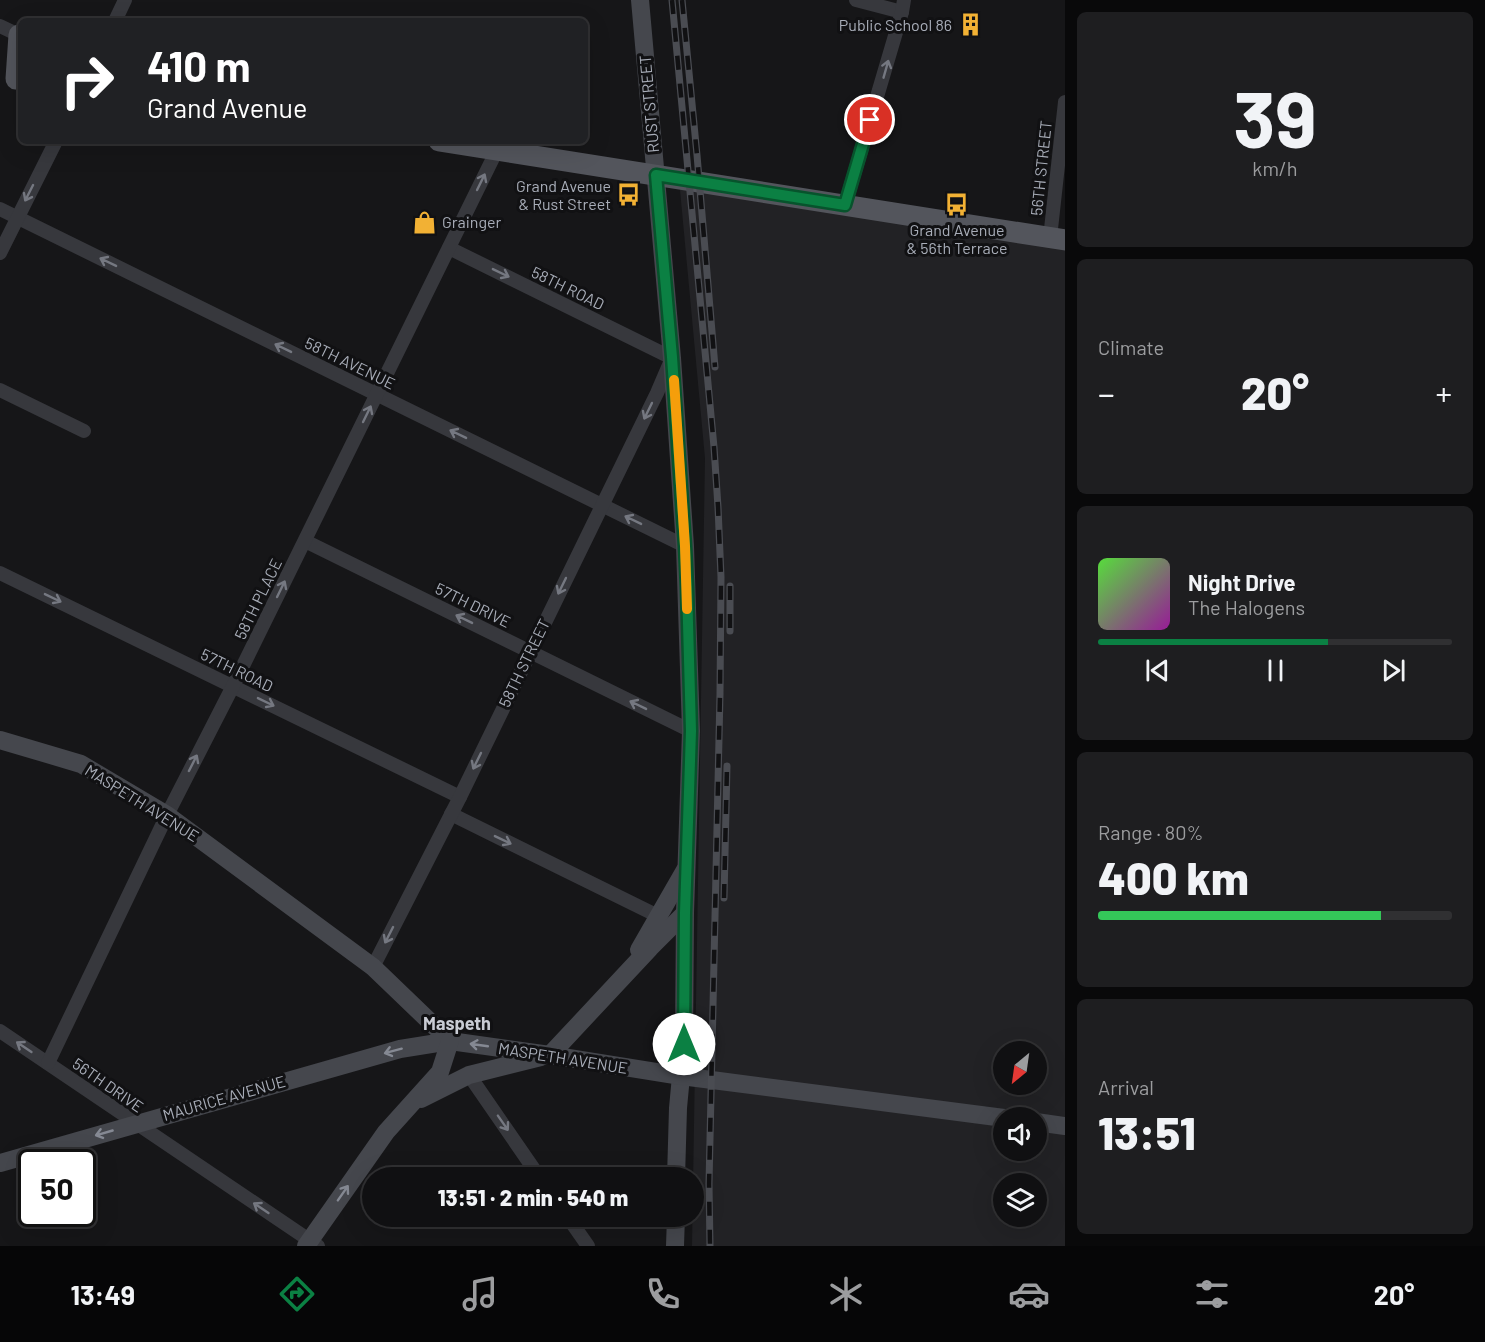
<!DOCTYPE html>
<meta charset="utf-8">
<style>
body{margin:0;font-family:Barlow,sans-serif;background:#1e1e20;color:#f1f3f6;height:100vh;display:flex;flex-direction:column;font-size:22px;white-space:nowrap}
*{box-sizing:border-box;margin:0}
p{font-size:20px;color:#9c9d9f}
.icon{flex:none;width:33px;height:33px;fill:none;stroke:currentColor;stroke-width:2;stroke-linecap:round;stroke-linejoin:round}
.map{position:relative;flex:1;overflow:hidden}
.panel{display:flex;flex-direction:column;gap:12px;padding:12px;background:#09090a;width:420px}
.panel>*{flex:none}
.top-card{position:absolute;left:18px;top:18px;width:570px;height:126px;border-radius:9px;box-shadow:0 6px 24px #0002,0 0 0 2px #303032;background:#202124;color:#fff;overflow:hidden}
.needle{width:39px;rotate:209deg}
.controls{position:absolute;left:993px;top:1041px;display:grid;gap:12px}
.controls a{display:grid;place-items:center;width:54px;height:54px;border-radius:50%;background:#101012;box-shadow:0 6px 24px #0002,0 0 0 2px #303032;font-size:30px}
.speed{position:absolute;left:18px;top:1149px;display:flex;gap:12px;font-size:30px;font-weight:700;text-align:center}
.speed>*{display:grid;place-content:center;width:78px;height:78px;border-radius:50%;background:#101012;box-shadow:0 6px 24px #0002,0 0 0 2px #303032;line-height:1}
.speed .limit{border:3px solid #111;border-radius:9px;background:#fff;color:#111}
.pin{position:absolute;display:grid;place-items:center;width:51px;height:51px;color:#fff;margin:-26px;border:3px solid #fff;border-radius:50%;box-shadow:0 2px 6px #0007}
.me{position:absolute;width:66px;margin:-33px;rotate:0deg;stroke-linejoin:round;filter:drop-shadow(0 0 4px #0008)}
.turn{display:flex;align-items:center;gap:21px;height:126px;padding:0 30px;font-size:27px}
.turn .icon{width:78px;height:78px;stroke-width:2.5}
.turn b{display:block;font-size:42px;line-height:51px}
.big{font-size:45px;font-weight:800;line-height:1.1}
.panel .tile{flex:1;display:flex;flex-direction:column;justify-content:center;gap:9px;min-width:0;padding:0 21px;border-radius:9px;background:#1e1e20}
.panel .dial{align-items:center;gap:0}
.dial b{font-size:78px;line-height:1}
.song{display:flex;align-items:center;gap:18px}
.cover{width:72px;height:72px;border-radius:9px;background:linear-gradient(135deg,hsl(110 70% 55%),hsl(300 70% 35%))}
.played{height:6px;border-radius:3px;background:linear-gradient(90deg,#0b8043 65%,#303032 65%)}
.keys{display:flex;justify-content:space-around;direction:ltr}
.heat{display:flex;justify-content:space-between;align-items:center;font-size:33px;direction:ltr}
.charge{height:9px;border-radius:4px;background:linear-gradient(90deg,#34c759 80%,#303032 0)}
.trip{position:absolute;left:362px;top:1167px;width:342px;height:60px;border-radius:30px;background:#101012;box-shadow:0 6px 24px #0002,0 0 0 2px #303032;font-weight:800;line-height:60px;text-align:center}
.tab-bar{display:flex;height:96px;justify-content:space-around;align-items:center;background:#060607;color:#9c9d9f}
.tab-bar .icon{width:42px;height:42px}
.tab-bar .selected{color:#0b8043}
.tab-bar b{font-size:27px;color:#f1f3f6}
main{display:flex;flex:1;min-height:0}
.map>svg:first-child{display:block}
.built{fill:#222225;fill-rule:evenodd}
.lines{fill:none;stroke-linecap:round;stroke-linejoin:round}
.street{stroke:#37383d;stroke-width:14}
.secondary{stroke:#45474d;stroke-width:18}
.primary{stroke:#53555c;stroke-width:21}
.rail-casing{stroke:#4a4c52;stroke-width:7}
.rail{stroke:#111113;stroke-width:4.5;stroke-dasharray:14;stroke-linecap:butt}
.oneway{stroke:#757881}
.oneway2{stroke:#858993}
.route-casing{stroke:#07532c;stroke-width:15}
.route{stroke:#0b8043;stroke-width:10}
.slow{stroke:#f59e0b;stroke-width:10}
.labels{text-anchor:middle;stroke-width:6;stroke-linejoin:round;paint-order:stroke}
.poi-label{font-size:16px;fill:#a8adb8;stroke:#111113;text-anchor:end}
.street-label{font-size:16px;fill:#a8adb8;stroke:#111113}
.neighbourhood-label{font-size:18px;font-weight:bold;fill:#c9ccd4;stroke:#111113}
</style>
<main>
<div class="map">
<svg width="1065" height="1246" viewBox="0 0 1065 1246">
<rect width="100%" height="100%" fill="#161618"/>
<path class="built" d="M679,179L1065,240V1246H692L705,458ZM1004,1052H1036V1084H1004ZM1004,1118H1036V1150H1004ZM1004,1184H1036V1216H1004Z"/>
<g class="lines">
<g class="street">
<path d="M856,0L902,12"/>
<path d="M115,21L125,0"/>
<path d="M0,26L21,36"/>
<path d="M845,205L902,12L904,0"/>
<path d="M0,209L685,546"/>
<path d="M1050,238L1065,102"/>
<path d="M0,253L56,141"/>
<path d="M0,390L84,431"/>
<path d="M305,541L691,731"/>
<path d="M0,573L460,797"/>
<path d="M451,814L658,916"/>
<path d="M373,967L460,797L657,393L672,358L449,248"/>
<path d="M0,1031L318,1246"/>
<path d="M48,1063L167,815L233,686L497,150"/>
<path d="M469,1075L540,1178"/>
<path d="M567,1216L588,1246"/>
</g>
<g class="secondary">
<path d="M640,0L672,358L685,546L691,731L685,913L684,1044L678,1108L676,1178"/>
<path d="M0,740L81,764L167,815L373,967L450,1041L550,1055L681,1076L1004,1118"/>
<path d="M639,950L685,870"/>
<path d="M550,1055L650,948L685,913"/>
<path d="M421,1099L469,1075L541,1057"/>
<path d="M1036,1122L1065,1126"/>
<path d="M0,1163L400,1049L450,1041"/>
<path d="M306,1246L386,1132L440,1072L450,1041"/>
<path d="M675,1246L676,1216"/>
</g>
<g class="primary">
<path d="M16,79L19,35"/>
<path d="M439,141L1065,240"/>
</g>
<defs>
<g id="rail">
<path d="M672,0L714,447L718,507L721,577L720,694L709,1184L710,1246"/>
<path d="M682,0L697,155L715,367"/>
<path d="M730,586V631"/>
<path d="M724,898L727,766"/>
</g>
</defs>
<use href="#rail" class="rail-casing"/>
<use href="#rail" class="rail"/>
</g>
<defs><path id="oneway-shaft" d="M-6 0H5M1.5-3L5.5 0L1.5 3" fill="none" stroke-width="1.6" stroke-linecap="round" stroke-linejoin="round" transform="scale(1.5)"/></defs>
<g class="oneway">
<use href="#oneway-shaft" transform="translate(886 69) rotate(-74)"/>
<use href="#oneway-shaft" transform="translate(481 182) rotate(-64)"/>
<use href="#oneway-shaft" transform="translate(29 193) rotate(117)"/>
<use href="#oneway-shaft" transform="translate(108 262) rotate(-154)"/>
<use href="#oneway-shaft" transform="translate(501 273) rotate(26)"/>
<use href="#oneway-shaft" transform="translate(283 348) rotate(-154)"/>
<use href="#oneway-shaft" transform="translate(648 411) rotate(116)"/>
<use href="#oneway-shaft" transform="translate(367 414) rotate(-64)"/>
<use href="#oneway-shaft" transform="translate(458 434) rotate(-154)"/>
<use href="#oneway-shaft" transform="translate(633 520) rotate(-154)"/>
<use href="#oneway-shaft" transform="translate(562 586) rotate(116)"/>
<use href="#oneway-shaft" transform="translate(281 589) rotate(-64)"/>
<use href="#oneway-shaft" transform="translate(53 598) rotate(26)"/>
<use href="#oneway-shaft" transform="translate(464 619) rotate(-154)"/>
<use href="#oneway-shaft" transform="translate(266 702) rotate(26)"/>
<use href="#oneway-shaft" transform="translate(638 705) rotate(-154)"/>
<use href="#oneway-shaft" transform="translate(477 761) rotate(116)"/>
<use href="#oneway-shaft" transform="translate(193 763) rotate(-63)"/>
<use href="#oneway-shaft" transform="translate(503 840) rotate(26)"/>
<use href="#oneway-shaft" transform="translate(389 935) rotate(117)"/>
<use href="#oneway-shaft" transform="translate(24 1047) rotate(-146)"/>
<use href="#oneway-shaft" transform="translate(503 1123) rotate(55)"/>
<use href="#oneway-shaft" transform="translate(261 1208) rotate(-146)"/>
</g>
<g class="oneway2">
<use href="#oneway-shaft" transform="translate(479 1045) rotate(-172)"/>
<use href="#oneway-shaft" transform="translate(393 1051) rotate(165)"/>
<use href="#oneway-shaft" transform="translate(104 1133) rotate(164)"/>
<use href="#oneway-shaft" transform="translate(343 1193) rotate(-55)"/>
</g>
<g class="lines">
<defs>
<path id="route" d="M684,1044L685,913L691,731L687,587L685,546L672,357L656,175L845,205L870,120"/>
</defs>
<use href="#route" class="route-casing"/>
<use href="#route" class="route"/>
<path class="slow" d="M674,380L685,546L687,609"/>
</g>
<defs>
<symbol id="building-bare" viewBox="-9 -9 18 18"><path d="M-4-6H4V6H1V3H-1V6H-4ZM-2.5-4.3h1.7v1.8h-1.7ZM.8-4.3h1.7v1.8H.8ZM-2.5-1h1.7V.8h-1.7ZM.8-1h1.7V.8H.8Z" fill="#f2b134" stroke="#111113" stroke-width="2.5" paint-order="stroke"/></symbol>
<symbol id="bus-bare" viewBox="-9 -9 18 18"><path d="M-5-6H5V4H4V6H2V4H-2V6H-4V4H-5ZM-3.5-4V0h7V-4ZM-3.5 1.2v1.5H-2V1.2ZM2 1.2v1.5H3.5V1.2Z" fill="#f2b134" stroke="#111113" stroke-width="2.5" paint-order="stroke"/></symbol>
<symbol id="shop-bare" viewBox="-9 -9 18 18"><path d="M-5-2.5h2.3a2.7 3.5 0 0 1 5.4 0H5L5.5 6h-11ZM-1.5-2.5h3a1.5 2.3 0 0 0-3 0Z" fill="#f2b134" stroke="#111113" stroke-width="2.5" paint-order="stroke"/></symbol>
</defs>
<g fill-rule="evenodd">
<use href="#building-bare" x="954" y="8" width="33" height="33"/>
<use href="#bus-bare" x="612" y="178" width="33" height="33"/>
<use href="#bus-bare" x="940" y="188" width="33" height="33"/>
<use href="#shop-bare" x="408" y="206" width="33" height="33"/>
</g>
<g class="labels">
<g class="poi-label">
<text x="952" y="31">Public School 86</text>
<text x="611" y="192">Grand Avenue<tspan x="611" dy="18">&amp; Rust Street</tspan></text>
<text x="442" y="228" text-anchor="start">Grainger</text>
<text x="957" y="236" text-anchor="middle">Grand Avenue<tspan x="957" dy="18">&amp; 56th Terrace</tspan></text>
</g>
<g class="street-label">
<text transform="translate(649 104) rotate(-95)" y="6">RUST STREET</text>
<text transform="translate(1041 168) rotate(-84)" y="6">56TH STREET</text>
<text transform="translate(568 288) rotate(26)" y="6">58TH ROAD</text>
<text transform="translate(350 363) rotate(26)" y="6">58TH AVENUE</text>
<text transform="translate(258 599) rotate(-64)" y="6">58TH PLACE</text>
<text transform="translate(473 605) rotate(26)" y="6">57TH DRIVE</text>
<text transform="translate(524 663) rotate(-64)" y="6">58TH STREET</text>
<text transform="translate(237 670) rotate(26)" y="6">57TH ROAD</text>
<text transform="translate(142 803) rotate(32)" y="6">MASPETH AVENUE</text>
<text transform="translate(563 1058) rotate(9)" y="6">MASPETH AVENUE</text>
<text transform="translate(108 1085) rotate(35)" y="6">56TH DRIVE</text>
<text transform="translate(224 1098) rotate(-16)" y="6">MAURICE AVENUE</text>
</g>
<g class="neighbourhood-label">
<text x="457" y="1030">Maspeth</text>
</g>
</g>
</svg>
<div class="controls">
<a><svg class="needle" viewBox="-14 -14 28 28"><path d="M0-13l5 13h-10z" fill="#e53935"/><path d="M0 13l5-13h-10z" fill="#9c9d9f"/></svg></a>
<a><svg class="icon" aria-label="sound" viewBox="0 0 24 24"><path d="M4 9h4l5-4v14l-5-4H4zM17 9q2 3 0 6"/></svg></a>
<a><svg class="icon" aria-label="layers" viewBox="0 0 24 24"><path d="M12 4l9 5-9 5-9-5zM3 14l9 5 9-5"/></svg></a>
</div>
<div class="speed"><div class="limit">50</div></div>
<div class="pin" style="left:870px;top:120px;background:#d93025"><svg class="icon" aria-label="arrive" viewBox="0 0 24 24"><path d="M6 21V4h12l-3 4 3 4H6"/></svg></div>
<svg class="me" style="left:684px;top:1044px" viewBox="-20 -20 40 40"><circle r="19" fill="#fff"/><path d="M0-13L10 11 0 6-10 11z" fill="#0b8043"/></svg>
<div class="trip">13:51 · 2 min · 540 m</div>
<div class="top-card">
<div class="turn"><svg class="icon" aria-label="right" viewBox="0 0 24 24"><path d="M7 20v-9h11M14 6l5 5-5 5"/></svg><div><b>410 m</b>Grand Avenue</div></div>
</div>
</div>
<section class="panel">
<div class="tile dial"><b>39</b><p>km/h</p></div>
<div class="tile"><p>Climate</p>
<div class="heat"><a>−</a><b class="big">20°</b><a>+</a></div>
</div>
<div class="tile">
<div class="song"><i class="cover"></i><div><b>Night Drive</b><p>The Halogens</p></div></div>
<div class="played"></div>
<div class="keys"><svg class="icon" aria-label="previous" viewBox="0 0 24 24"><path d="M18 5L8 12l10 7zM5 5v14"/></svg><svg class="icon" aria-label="pause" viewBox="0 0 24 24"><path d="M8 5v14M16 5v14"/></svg><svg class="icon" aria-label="next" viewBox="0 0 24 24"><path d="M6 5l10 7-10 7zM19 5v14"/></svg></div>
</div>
<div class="tile"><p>Range · 80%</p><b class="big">400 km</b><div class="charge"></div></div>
<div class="tile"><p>Arrival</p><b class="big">13:51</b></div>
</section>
</main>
<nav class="tab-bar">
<b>13:49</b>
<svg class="icon selected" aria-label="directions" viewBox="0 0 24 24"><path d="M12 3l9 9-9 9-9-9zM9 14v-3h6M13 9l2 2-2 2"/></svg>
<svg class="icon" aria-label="music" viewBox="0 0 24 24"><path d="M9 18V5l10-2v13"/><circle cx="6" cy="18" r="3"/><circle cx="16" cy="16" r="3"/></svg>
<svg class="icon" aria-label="phone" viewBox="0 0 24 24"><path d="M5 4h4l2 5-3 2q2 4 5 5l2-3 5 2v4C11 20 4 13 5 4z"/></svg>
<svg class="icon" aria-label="climate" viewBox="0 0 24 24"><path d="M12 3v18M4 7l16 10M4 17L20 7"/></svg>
<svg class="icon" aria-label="car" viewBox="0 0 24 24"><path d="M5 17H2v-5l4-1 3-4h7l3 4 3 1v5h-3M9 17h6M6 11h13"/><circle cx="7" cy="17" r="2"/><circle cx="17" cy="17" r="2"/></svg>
<svg class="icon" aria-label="filters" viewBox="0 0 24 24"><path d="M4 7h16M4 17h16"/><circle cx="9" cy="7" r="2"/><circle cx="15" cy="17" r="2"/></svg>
<b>20°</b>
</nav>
